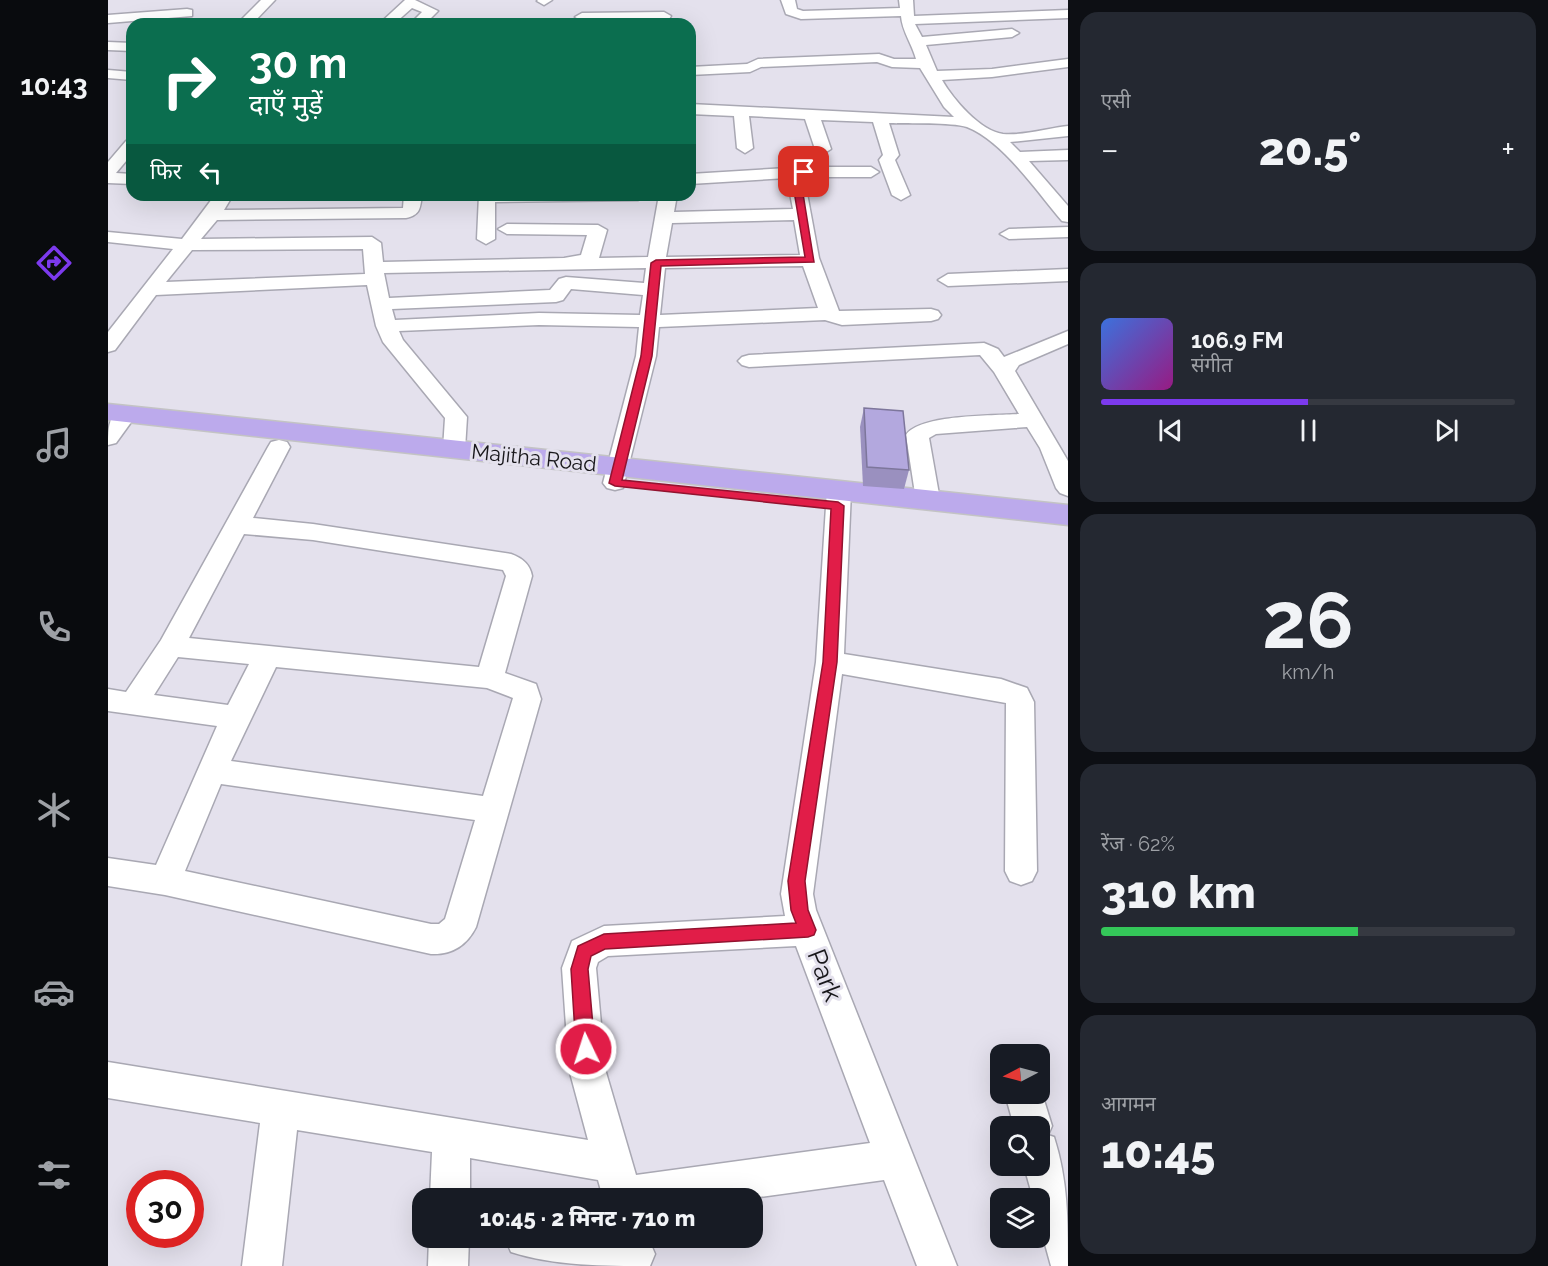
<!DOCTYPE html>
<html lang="hi">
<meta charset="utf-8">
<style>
body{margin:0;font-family:Raleway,"Noto Sans Devanagari",sans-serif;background:#242831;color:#f1f3f6;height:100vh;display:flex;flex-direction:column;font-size:22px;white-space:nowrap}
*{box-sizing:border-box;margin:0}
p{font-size:20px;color:#9ea1a6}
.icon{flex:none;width:33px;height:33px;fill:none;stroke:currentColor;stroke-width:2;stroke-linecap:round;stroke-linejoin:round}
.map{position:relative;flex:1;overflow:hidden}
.panel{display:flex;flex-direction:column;gap:12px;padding:12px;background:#0d0f14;width:480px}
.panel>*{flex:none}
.banner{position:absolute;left:18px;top:18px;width:570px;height:183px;border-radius:18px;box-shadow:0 6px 24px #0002;background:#0b6e4f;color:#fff;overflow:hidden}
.needle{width:39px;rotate:264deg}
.fabs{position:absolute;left:882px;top:1044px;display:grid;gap:12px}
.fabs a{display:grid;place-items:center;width:60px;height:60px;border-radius:12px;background:#171b24;box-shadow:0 6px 24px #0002;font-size:30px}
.speed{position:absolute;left:18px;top:1170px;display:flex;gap:12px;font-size:30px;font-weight:700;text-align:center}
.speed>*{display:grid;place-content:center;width:78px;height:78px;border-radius:50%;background:#171b24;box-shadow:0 6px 24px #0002;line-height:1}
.speed .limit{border:9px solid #d22;background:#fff;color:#111}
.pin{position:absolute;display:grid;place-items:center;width:51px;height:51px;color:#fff;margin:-26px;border-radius:12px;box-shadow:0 3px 9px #0006}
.me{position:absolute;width:66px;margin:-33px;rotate:356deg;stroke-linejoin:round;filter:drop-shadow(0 0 4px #0008)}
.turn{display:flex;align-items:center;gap:21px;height:126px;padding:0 24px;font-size:27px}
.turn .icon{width:78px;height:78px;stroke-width:2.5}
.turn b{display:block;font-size:42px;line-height:51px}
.then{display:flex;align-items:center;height:57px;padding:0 24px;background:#0003;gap:12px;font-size:22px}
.big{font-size:45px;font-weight:800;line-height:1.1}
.panel .tile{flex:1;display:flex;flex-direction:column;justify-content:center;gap:9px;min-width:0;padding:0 21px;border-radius:18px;background:#242831}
.panel .dial{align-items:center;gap:0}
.dial b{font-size:78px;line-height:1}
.song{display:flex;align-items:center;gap:18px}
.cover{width:72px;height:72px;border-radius:9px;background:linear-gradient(135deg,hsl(220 70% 55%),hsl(310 70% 35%))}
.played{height:6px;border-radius:3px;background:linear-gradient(90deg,#7c3aed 50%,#363941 50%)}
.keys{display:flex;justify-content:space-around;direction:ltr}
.heat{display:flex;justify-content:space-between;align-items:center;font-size:33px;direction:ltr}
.charge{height:9px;border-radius:4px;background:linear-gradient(90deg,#34c759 62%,#363941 0)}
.trip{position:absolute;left:304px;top:1188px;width:351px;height:60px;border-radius:18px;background:#171b24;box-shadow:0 6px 24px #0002;font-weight:800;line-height:60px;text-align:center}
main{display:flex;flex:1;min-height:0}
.dock{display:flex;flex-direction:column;width:108px;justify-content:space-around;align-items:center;background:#090b0e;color:#9ea1a6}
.dock .icon{width:42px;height:42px}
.dock .selected{color:#7c3aed}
.dock b{font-size:27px;color:#f1f3f6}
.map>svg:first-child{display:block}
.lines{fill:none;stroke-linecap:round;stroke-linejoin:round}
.minor-casing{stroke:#a9a8b3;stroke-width:3}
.major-casing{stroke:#c3c3c4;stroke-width:3}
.minor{fill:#fff;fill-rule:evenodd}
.major{fill:#bcaaec;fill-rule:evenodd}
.wall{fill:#9a90bf}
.building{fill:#b3a8de;stroke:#7d769b;stroke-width:1.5}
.route{fill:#e11d48;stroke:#92132f;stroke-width:1.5}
.labels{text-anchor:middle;stroke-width:6;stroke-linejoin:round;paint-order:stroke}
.street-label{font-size:21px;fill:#18171b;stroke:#e4e1ed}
.near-street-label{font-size:26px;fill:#18171b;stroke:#e4e1ed}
</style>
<main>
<nav class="dock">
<b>10:43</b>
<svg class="icon selected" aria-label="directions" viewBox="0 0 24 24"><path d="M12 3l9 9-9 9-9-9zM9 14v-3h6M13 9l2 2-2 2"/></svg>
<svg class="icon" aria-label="music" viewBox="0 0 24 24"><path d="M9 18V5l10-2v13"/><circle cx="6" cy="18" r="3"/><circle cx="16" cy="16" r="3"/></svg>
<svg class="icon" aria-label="phone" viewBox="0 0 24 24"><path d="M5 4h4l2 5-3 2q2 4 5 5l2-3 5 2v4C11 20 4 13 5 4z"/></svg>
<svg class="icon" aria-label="climate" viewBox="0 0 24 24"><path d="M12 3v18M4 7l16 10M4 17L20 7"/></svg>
<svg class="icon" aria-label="car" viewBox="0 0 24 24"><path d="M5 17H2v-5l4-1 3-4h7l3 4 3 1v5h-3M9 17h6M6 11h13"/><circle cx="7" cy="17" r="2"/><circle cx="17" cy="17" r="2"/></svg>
<svg class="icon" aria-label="filters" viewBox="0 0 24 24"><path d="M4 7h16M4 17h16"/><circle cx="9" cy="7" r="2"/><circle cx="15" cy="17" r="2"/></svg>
</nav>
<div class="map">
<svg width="960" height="1266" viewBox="0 0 960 1266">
<rect width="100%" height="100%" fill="#e4e1ed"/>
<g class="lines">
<defs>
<g id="minor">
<path d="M153,0H167L144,24H129Z"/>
<path d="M297,0H307L330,11L317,24H302L314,12L304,8L286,24H271Z"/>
<path d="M444,0L436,5L429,1L430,0Z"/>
<path d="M673,0H687L689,9L695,11L792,8L791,0H805L806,16L960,10V18L807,24L814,37L904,29L911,33L904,37L818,45L829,71L884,69L960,59V67L884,77L834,80C845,99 872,131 895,134C915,136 940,128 960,126V136L902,142L912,152L960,150V160L921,161L960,206V222L954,221C929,192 895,141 859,127C843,122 800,124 781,123L791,155L787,160L802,195L793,200L784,195L771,160L775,155L765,122L713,120L723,149L715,154L707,149L697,119L641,116L645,148L637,153L629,148L626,116L582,114V104L846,117L836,107L812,68L784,67L769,62L653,67L642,72L582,75V67L639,64L650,59L771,54L786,59H808C804,44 794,31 793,16L693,19L678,14Z"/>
<path d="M79,9L84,10V16L0,23V15Z"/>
<path d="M556,12L563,16L561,19L474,21L467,17L474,13Z"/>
<path d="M0,42L24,43V51L0,50Z"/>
<path d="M0,70L24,72V80L0,78Z"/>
<path d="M24,139V154L8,173L24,174V184L0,183V162L18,141Z"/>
<path d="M696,167H763L771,172L763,177H696L711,258L731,311L823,309L830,311L833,315L830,319L823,321L734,325L717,320L551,327L548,356L515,488L507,490L499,488L495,483L528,356L531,327L431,325L291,331L295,340L359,417L357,449L354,454H338L335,449L337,418L275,342L268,326L259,285L48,295L7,350L0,352V332L65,249L0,242V232L74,239L107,195H125L116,210L295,208L296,195H314C312,209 312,215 298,218L109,220L93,239L264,237L273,243L275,262L456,258L473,255L479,235L399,234L390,229L399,224L490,225L499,230L491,258L540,257L551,195H569L566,212L685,209L679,178L582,184V174ZM686,220L692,255L558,257L564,223ZM255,249L257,274L58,282L84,250ZM695,266L710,308L552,315L557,268ZM538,268L536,283L458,277L451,279L442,290L281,298L276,273ZM463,289L535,295L532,315L431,313L287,320L284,309L448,302L455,300Z"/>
<path d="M371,195H539L530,200L387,202V239L378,244L369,239Z"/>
<path d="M960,227V237L901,239L892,234L901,229Z"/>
<path d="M960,269V281L840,286L830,280L840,274Z"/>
<path d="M960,331V344L911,365L907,371L960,461V496L952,493L948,488L932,448L919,427L828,434L821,438L832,500L829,505L820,508L811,505L808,500L798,435C812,414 886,416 911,414L886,372L872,355L641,367L634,365L630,361L634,357L641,355L876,343L890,349L896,357Z"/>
<path d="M18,407L26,409L29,414L8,443L0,445C0,429 0,412 18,407Z"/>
<path d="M171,440L179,442L182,447L145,518L205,524L403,554C414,558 422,564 424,576L397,673L428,684L433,699L368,927C359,945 344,955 323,954L57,895L0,886V858L48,865L109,726L0,711V689L18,692L53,640L160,447L163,442ZM136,534L205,540L395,570L398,576L371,667L81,638ZM70,657L141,664L120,705L46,695ZM168,667L379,688L405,698L375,796L123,761ZM113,784L367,820L337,919L331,924H323L77,871Z"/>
<path d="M731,483L739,486L743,491L736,654L893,679L919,688L926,702L929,871L924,881L913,885L902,881L897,871L898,703L734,674L705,894L708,910L849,1266H809L776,1180L644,1198H495L490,1180L362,1158V1198H322L324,1152L189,1130L174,1266H134L152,1123L0,1098V1062L480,1140L461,1069L454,968L464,941L496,926L677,916L673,894L708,662L719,491L723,486ZM688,946L762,1143L528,1175L497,1069L488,968L490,962L500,956Z"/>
<path d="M932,1087L944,1126L940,1135L946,1137C960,1181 960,1220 960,1266H943L932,1226V1198H925L916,1166H932V1126H906L897,1094H932Z"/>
<path d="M321,1238H361L360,1266H320Z"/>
<path d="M397,1238H536L541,1240L547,1254L542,1266C496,1266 446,1266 403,1252Z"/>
</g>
<path id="major" d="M0,404L960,505V525L0,420Z"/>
</defs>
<use href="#minor" class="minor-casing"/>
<use href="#major" class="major-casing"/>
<use href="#minor" class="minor"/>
<use href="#major" class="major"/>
</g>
<path class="wall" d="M756,408L801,470L796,489L755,486L752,427Z"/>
<path class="building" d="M756,408L795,411L801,470L759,467Z"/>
<path class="route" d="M687,170L696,169L701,172L692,175L706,262L553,266L544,356L514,480L730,502L736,506L729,662L697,881L700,910L708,930L706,935L700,937L497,949L483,956L480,969L487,1049L484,1055L478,1058L471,1055L468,1049L463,969L470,946L496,934L688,923L683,910L680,881L715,662L723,509L507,486L501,483L533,356L543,263L548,260L697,257L683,173Z"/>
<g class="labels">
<g class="street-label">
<text transform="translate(426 458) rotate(6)" y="7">Majitha Road</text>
</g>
<g class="near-street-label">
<text transform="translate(717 975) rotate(69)" y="9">Park</text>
</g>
</g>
</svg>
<div class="fabs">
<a><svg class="needle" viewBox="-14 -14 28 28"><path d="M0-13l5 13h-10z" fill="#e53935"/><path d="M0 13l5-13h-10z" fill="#9ea1a6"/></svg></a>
<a><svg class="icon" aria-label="search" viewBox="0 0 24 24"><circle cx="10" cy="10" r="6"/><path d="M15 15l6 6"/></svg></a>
<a><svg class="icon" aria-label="layers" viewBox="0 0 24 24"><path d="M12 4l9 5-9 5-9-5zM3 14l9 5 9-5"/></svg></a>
</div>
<div class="speed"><div class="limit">30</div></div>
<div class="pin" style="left:696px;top:172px;background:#d93025"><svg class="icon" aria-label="arrive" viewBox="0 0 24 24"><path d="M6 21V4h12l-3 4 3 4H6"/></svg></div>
<svg class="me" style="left:478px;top:1049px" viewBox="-20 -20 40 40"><circle r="17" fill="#e11d48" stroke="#fff" stroke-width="3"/><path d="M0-11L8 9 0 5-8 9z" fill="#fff"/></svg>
<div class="trip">10:45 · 2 मिनट · 710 m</div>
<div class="banner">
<div class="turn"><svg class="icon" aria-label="right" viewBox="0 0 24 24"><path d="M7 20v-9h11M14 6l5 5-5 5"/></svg><div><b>30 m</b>दाएँ मुड़ें</div></div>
<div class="then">फिर<svg class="icon" aria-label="left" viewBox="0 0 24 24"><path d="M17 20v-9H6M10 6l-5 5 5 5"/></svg></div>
</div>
</div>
<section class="panel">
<div class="tile"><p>एसी</p>
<div class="heat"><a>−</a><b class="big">20.5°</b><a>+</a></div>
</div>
<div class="tile">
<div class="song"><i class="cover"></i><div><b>106.9 FM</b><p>संगीत</p></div></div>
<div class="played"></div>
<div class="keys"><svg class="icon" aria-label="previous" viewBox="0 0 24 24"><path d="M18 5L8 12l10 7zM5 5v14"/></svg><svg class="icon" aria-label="pause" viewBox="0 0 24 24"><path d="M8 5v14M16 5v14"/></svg><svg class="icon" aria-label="next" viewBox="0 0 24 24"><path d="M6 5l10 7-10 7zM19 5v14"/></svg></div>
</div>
<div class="tile dial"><b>26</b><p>km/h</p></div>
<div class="tile"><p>रेंज · 62%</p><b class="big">310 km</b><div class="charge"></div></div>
<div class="tile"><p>आगमन</p><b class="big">10:45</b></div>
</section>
</main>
